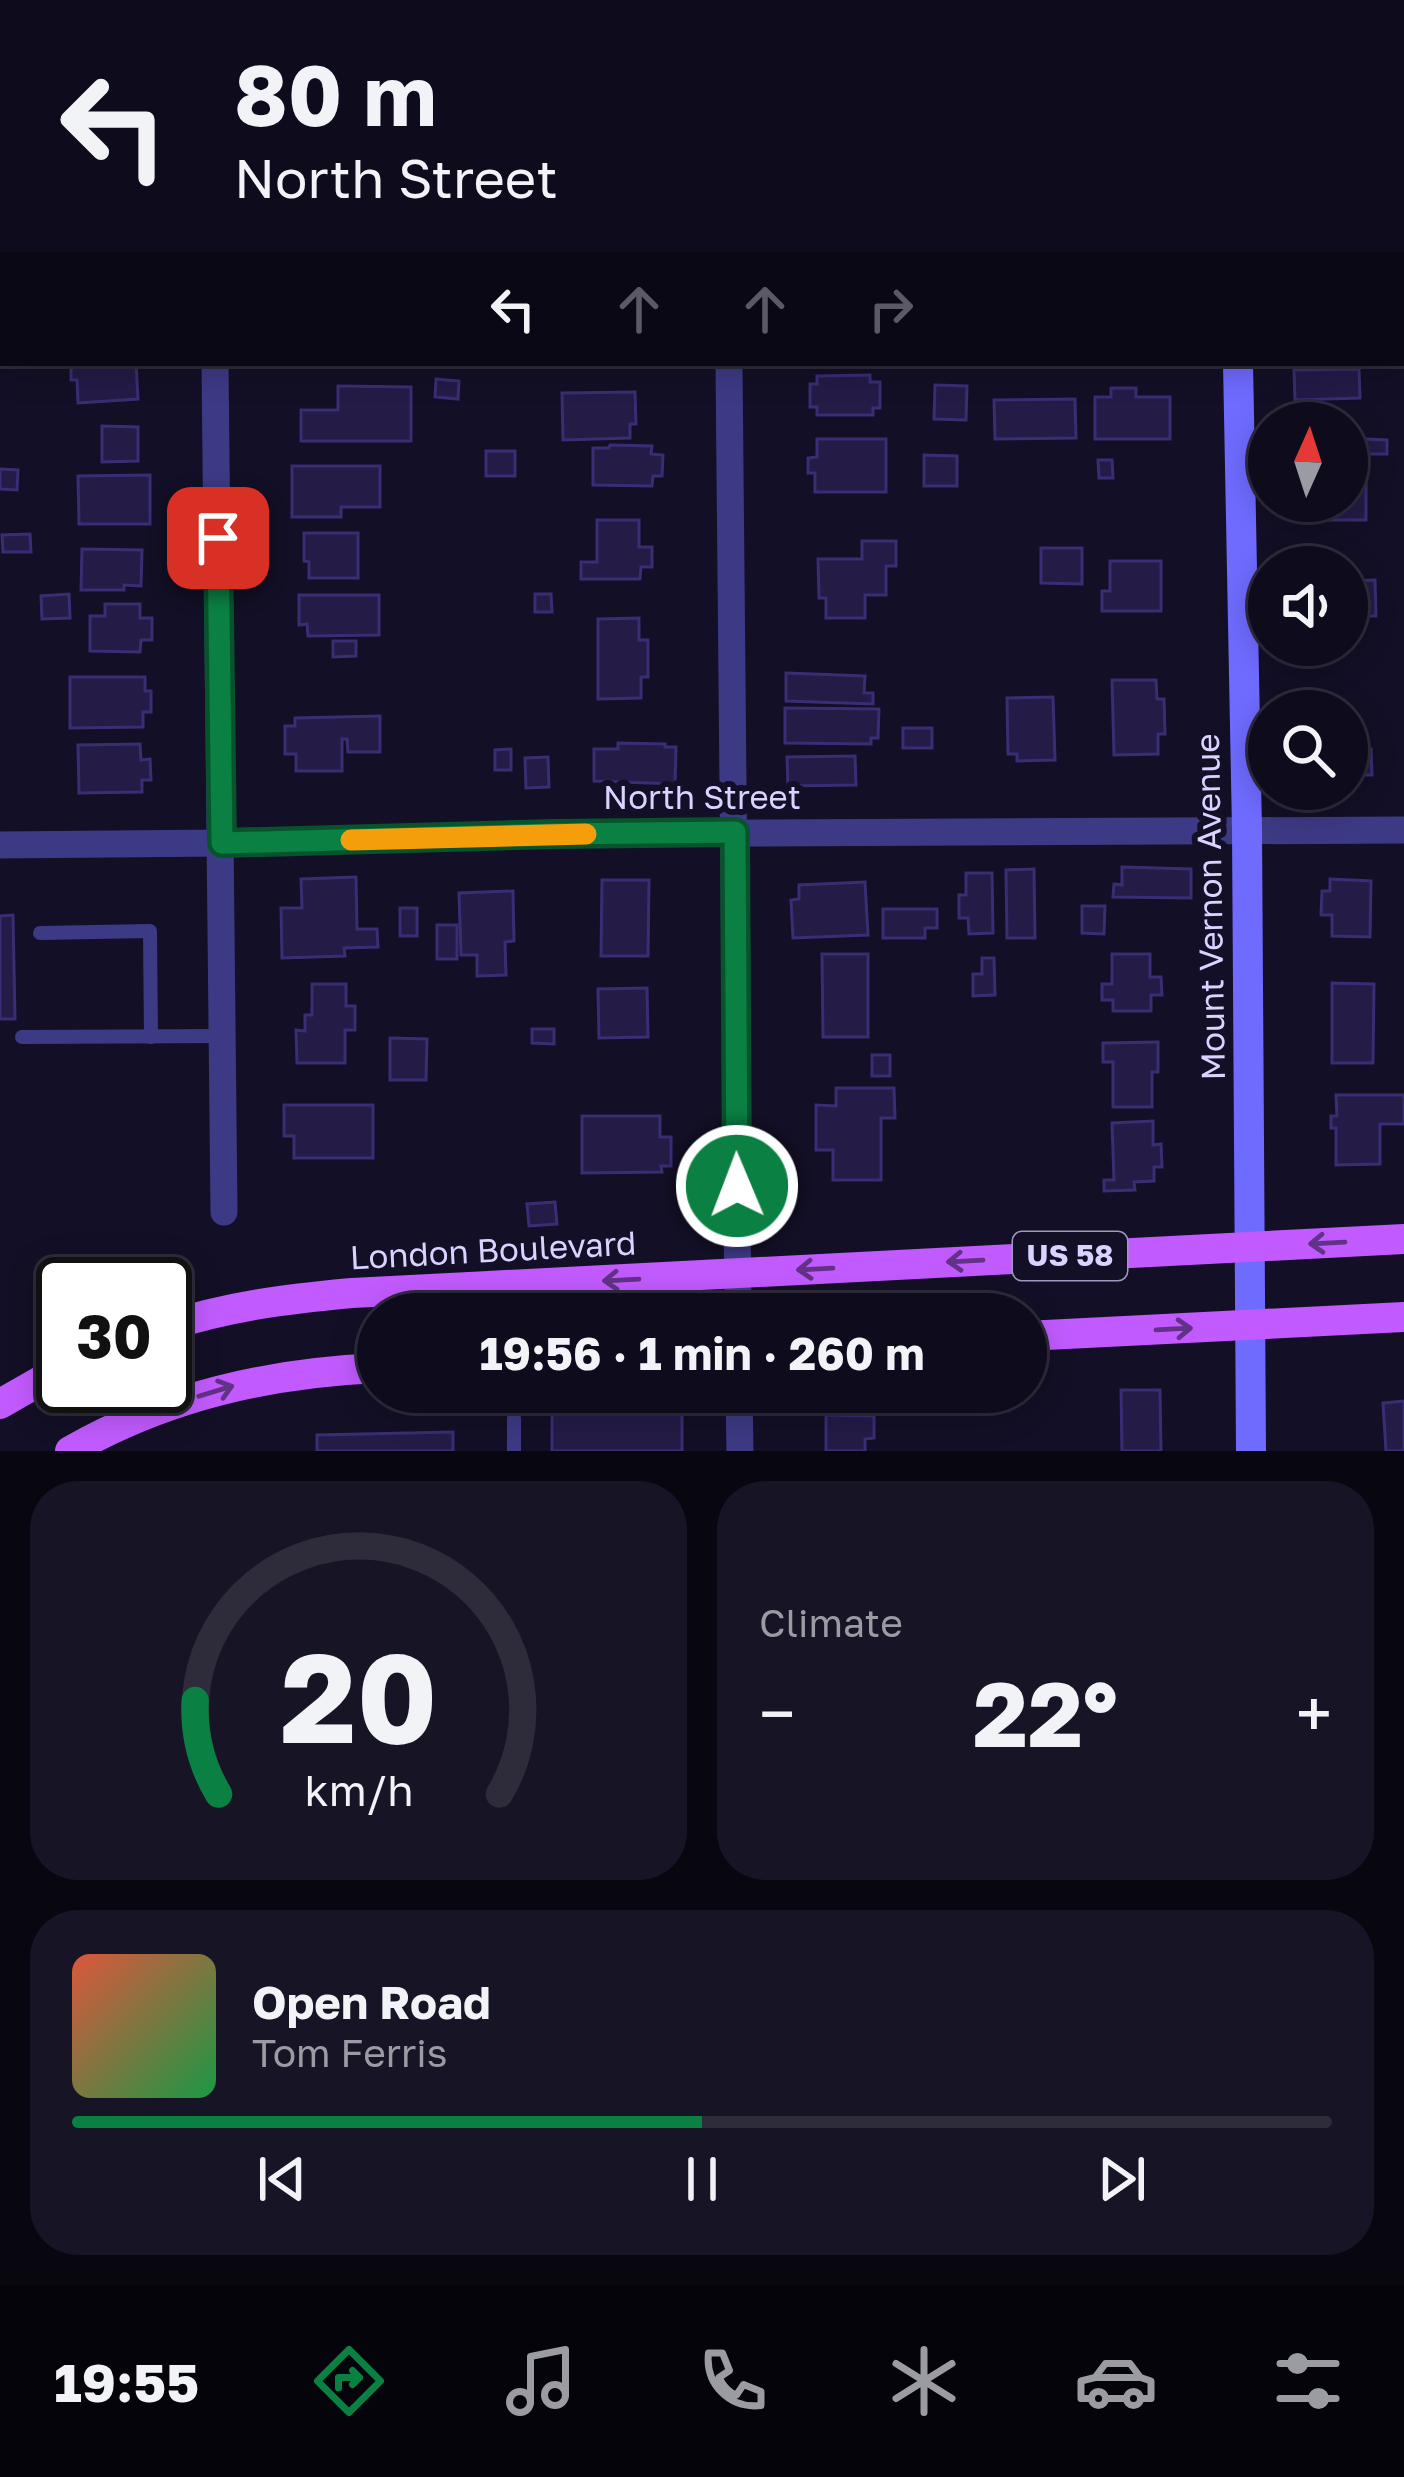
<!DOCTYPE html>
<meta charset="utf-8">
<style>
body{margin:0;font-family:"Golos Text",sans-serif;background:#171425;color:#f1f3f6;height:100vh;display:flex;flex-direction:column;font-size:45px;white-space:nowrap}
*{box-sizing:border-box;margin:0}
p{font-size:39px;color:#9b9ba3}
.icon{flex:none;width:66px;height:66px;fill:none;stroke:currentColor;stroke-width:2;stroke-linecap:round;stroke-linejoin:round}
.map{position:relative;height:1451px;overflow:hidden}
.panel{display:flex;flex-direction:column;gap:30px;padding:30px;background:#08060f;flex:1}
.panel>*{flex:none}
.guide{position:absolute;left:0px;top:0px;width:1404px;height:366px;box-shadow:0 6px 30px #0003,0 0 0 3px #2e2b3b;background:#0e0b1c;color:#f1f3f6;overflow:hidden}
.needle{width:78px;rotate:3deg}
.fabs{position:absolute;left:1248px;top:402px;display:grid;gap:24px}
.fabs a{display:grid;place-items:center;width:120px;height:120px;border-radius:50%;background:#0e0b1c;box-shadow:0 6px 30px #0003,0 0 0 3px #2e2b3b;font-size:60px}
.speed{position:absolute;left:36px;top:1257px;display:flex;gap:24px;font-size:60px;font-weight:700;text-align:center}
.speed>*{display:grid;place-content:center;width:156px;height:156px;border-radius:50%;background:#0e0b1c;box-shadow:0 6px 30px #0003,0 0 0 3px #2e2b3b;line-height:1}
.speed .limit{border:6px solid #111;border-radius:18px;background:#fff;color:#111}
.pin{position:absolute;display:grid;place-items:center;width:102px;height:102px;color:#fff;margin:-51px;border-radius:24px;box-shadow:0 6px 18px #0006}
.me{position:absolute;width:132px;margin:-66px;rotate:359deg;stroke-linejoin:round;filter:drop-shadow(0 0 9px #0008)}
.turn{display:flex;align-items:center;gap:42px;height:252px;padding:0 36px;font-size:54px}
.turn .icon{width:156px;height:156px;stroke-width:2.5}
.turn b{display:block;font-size:84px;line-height:102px}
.lanes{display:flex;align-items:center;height:114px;padding:0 36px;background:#0003;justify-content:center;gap:60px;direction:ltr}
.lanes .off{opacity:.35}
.big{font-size:90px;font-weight:700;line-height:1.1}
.panel .card{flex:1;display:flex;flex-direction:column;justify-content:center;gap:18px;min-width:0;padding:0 42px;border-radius:48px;background:#171425}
.panel .dial{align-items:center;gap:0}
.dial svg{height:312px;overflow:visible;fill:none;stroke:#2e2b3b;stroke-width:7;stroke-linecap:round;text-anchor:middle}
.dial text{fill:#f1f3f6;stroke:none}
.song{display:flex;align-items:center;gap:36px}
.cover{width:144px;height:144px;border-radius:18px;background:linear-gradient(135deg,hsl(10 70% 55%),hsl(140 70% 35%))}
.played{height:12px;border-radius:6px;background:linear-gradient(90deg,#0b8043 50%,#2e2b3b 50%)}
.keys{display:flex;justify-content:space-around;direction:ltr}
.heat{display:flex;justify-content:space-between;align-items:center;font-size:66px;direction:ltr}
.panel .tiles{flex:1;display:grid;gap:30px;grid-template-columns:1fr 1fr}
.card:last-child{grid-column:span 2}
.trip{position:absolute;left:357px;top:1293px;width:690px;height:120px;border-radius:60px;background:#0e0b1c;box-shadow:0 6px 30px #0003,0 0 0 3px #2e2b3b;font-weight:700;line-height:120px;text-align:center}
.tab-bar{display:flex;height:192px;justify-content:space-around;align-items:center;background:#06040b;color:#9b9ba3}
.tab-bar .icon{width:84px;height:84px}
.tab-bar .current{color:#0b8043}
.tab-bar b{font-size:54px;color:#f1f3f6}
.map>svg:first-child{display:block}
.green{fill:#12302f}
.building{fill:#241b47;stroke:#3b2d73;stroke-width:3}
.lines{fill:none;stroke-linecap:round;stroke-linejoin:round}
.lane{stroke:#3d3a85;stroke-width:14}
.street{stroke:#3d3a85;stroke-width:27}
.secondary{stroke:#6f6bff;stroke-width:30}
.primary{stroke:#c25bff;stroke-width:30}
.oneway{stroke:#623188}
.route-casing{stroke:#07532c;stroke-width:30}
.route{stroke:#0b8043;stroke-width:21}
.slow{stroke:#f59e0b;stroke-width:21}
.labels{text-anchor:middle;stroke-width:12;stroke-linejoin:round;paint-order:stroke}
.shield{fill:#130f26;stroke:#9e99be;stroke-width:3}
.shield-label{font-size:30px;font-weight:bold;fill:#d9d4ff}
.street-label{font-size:33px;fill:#d9d4ff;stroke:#130f26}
</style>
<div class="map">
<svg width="1404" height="1451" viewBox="0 0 1404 1451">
<rect width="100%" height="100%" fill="#130f26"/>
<rect class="green" x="753" y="0" width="441" height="3"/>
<g class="building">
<path d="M272,0H372V3H273Z"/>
<path d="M136,363L138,399L78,403L77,380H71V367Z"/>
<path d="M1359,369L1360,398L1295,400L1294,370Z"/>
<path d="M870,375V382H880V408H873V415H817V407H810V384H817V376Z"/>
<path d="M436,379L459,381L458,399L435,397Z"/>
<path d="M935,385L967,386L966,420L934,419Z"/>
<path d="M338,386L411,387V441H301V410H338Z"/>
<path d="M1111,388H1136V397H1170V439H1095V397H1111Z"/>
<path d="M635,392L636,424H630V438L563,440L562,393Z"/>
<path d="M1075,399L1076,438L995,439L994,400Z"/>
<path d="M102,426L138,427V461L102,462Z"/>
<path d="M817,439H886V492H815V473H808V458L817,457Z"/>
<path d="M1365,439L1387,440V454H1365Z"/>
<path d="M610,445L652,446L651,454L663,455L662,476H653L652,486L593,485V448H609Z"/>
<rect x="486" y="451" width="29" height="25"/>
<path d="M924,455L957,456V486H924Z"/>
<path d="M1098,460H1112L1113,478H1099Z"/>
<path d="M292,466H380V507H341V517H292Z"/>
<path d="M0,469L18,470L17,490L0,489Z"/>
<path d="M1347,472H1366V520H1327L1328,501H1347Z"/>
<path d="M150,475V524H79L78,476Z"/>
<path d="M597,520H639V547H652V567H641L640,579H581V562H597Z"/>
<path d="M304,533H358V578H309V562L304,561Z"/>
<path d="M30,534L31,552H3L2,535Z"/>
<path d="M862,541H896V566H886V595H865V618H826V598H819L818,559H862Z"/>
<path d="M1041,548H1082V584L1041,583Z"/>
<path d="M82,549L142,550L141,586L124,585V590H81Z"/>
<path d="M1110,561H1161V611H1102V591H1110Z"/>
<path d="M1375,580L1376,616H1347V581Z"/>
<path d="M69,594L70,618L42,619L41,596Z"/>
<path d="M535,594H551L552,612H535Z"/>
<path d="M299,595H379V635L308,636L307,624L299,625Z"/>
<path d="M105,604H140V618H152V640H141L140,652L90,651V616H105Z"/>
<path d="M639,618V640H648V677H641V698L598,699V619Z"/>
<path d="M333,641H356V656L333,657Z"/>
<path d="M786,673L865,676L864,693H873V704L786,701Z"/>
<path d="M70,677H145V691H151V712H143V727L70,728Z"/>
<path d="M1112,680H1156L1157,699H1164L1165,734H1158V754L1114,755Z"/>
<path d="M1053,697L1055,760L1017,761V754H1008L1007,698Z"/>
<path d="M785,708L879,709L878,738H871V744L785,743Z"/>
<path d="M380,716V752H348L347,739H342V771H296V754H285V726H295V718Z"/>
<rect x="903" y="728" width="29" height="20"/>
<path d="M618,743L665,744V747H676L675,784L594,781V749H618Z"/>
<path d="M140,744L141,760L150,759L151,780H142V792L79,793L78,745Z"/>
<path d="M511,749V770H495V750Z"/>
<path d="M1371,749L1372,775H1347V750Z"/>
<path d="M855,756L856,785L788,786L787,757Z"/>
<path d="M548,757L549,787L526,788L525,758Z"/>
<path d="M1122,867L1191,869V898L1113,897L1114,884L1122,885Z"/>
<path d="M1034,869L1035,938H1007L1006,870Z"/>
<path d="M966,873H992L993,933L969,934L968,918H959V895H966Z"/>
<path d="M356,877L357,929H377L378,947L344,948L345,956L282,958L281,908H302L301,879Z"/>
<path d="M1330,879L1371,881L1370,937L1332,936V915H1321L1322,891H1330Z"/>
<path d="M602,880H649L648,956H601Z"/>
<path d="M865,882L868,935L793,938L791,900L799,899V885Z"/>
<path d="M513,891L514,941L505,942L506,975L477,976V955H461L459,893Z"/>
<path d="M1082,906H1105L1104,934L1082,933Z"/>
<rect x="400" y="908" width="17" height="28"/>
<path d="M883,909H937V928H925V938H883Z"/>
<path d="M13,915L15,1019H0V916Z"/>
<rect x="437" y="925" width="20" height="34"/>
<path d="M822,954H868V1037H823Z"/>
<path d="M1112,954H1150V977H1161L1162,995H1151V1011H1113V1000H1102V984H1112Z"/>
<path d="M982,958H994L995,995L973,996V974H982Z"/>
<path d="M1332,983L1374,984L1373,1063H1332Z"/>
<path d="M312,984H346V1006H355V1030H345V1063H297L296,1030L305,1031V1015H312Z"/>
<path d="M647,988L648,1037L599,1038L598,989Z"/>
<path d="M532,1029H554V1044L532,1043Z"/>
<path d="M390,1038L427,1039L426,1080H390Z"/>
<path d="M1158,1042V1072H1152V1107H1113V1062H1103V1043Z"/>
<rect x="872" y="1055" width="18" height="21"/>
<path d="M836,1088H894L895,1118H881V1180H833V1150H816V1105L836,1106Z"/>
<path d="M1336,1095H1404V1124H1380V1164L1336,1165V1128H1331V1116H1337Z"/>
<path d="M284,1105H373V1158H294V1136H284Z"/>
<path d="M582,1116H660V1137H671V1166H661L662,1172L582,1173Z"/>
<path d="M1153,1121V1145L1161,1144L1162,1167H1154V1181L1134,1182L1135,1190L1104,1191V1180H1114L1112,1123Z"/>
<path d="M555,1202L557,1224L529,1226L527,1204Z"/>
<path d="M1121,1390H1160L1161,1451H1122Z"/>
<path d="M1404,1401V1451H1386L1383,1403Z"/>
<path d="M682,1404V1451H552V1406Z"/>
<path d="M826,1415L874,1416V1438L865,1439V1451H826Z"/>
<path d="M453,1432V1451H317V1435Z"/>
</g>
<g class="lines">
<g class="lane">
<path d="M40,933L150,931L151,1037"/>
<path d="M22,1037L223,1036"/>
<path d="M514,1418V1451"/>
</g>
<g class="street">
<path d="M722,0V3"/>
<path d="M212,3L213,0"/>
<path d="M215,363L224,1212"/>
<path d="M729,363L738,1314"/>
<path d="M0,845L222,843L554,834L1404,830"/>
<path d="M739,1392L740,1451"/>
</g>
<g class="secondary">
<path d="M1234,0V3"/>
<path d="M1238,363L1247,830L1251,1451"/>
</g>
<g class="primary">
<path d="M165,1327C228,1306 287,1299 352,1293L1404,1239"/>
<path d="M1026,1336L1404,1317"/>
<path d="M0,1404L63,1368"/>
<path d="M70,1451C166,1396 268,1373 378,1368"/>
</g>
</g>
<defs><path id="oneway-shaft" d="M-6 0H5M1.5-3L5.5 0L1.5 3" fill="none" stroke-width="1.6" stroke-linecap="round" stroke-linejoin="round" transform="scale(3)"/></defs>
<g class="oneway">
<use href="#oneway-shaft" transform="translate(1327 1243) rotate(177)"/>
<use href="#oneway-shaft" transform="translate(965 1261) rotate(177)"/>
<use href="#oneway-shaft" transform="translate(815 1269) rotate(177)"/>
<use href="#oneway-shaft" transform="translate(621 1280) rotate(177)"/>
<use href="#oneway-shaft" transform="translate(1174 1329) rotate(-3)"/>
<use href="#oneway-shaft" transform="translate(216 1391) rotate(-17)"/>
</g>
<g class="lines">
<defs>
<path id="route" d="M218,538L222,843L554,834L735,832L737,1186"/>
</defs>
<use href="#route" class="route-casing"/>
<use href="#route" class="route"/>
<path class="slow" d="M351,840L586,834"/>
</g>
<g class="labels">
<rect class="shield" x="1013" y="1232" width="114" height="48" rx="9"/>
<g class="shield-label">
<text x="1070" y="1266">US 58</text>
</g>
<g class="street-label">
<text x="702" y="809">North Street</text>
<text transform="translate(1210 907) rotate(-91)" y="12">Mount Vernon Avenue</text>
<text transform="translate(493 1250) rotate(-3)" y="12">London Boulevard</text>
</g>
</g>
</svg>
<div class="fabs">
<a><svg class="needle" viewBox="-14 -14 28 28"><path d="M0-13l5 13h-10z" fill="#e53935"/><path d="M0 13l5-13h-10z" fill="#9b9ba3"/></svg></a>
<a><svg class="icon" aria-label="sound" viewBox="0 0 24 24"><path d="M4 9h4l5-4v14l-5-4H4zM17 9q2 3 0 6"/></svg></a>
<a><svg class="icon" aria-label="search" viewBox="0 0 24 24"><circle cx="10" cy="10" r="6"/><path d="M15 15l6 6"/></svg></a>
</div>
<div class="speed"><div class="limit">30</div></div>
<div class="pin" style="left:218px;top:538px;background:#d93025"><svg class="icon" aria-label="arrive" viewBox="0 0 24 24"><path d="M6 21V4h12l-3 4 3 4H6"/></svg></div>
<svg class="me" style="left:737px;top:1186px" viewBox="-20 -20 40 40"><circle r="17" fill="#0b8043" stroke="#fff" stroke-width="3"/><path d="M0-11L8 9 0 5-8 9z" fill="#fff"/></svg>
<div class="trip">19:56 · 1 min · 260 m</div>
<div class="guide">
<div class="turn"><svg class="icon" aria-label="left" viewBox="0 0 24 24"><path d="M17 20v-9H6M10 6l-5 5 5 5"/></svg><div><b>80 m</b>North Street</div></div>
<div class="lanes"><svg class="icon" aria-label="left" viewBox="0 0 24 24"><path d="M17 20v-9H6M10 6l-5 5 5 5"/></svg><svg class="icon off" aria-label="ahead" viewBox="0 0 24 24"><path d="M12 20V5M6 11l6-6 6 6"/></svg><svg class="icon off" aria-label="ahead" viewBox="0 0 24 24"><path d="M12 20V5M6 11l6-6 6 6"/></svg><svg class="icon off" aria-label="right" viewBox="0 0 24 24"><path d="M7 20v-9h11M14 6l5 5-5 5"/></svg></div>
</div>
</div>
<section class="panel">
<div class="tiles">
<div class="card dial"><svg viewBox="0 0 100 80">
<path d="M14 69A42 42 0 1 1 86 69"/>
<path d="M14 69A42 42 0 0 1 8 45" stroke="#0b8043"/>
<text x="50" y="56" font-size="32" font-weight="700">20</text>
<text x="50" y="72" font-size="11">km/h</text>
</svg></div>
<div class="card"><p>Climate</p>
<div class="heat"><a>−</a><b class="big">22°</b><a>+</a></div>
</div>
<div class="card">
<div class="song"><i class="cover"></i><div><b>Open Road</b><p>Tom Ferris</p></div></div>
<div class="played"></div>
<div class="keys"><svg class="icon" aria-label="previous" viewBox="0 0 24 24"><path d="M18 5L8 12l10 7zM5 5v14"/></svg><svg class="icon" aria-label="pause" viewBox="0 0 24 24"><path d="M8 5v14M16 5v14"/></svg><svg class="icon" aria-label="next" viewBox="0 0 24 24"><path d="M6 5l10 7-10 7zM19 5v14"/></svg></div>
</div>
</div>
</section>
<nav class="tab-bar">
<b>19:55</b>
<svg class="icon current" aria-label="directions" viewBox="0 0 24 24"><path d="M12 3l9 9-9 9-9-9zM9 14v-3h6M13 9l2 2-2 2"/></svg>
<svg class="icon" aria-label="music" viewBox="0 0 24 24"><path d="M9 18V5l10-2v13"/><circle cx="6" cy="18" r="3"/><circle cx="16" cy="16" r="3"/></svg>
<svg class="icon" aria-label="phone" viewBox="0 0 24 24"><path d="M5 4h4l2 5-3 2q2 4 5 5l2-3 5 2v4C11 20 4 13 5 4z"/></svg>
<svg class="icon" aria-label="climate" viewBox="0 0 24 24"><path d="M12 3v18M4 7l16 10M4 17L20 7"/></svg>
<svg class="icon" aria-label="car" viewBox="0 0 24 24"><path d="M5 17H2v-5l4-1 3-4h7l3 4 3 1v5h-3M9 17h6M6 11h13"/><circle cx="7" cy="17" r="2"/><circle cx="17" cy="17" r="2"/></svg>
<svg class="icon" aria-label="filters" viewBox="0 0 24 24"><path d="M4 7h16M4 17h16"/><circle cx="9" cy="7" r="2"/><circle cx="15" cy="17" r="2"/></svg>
</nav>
